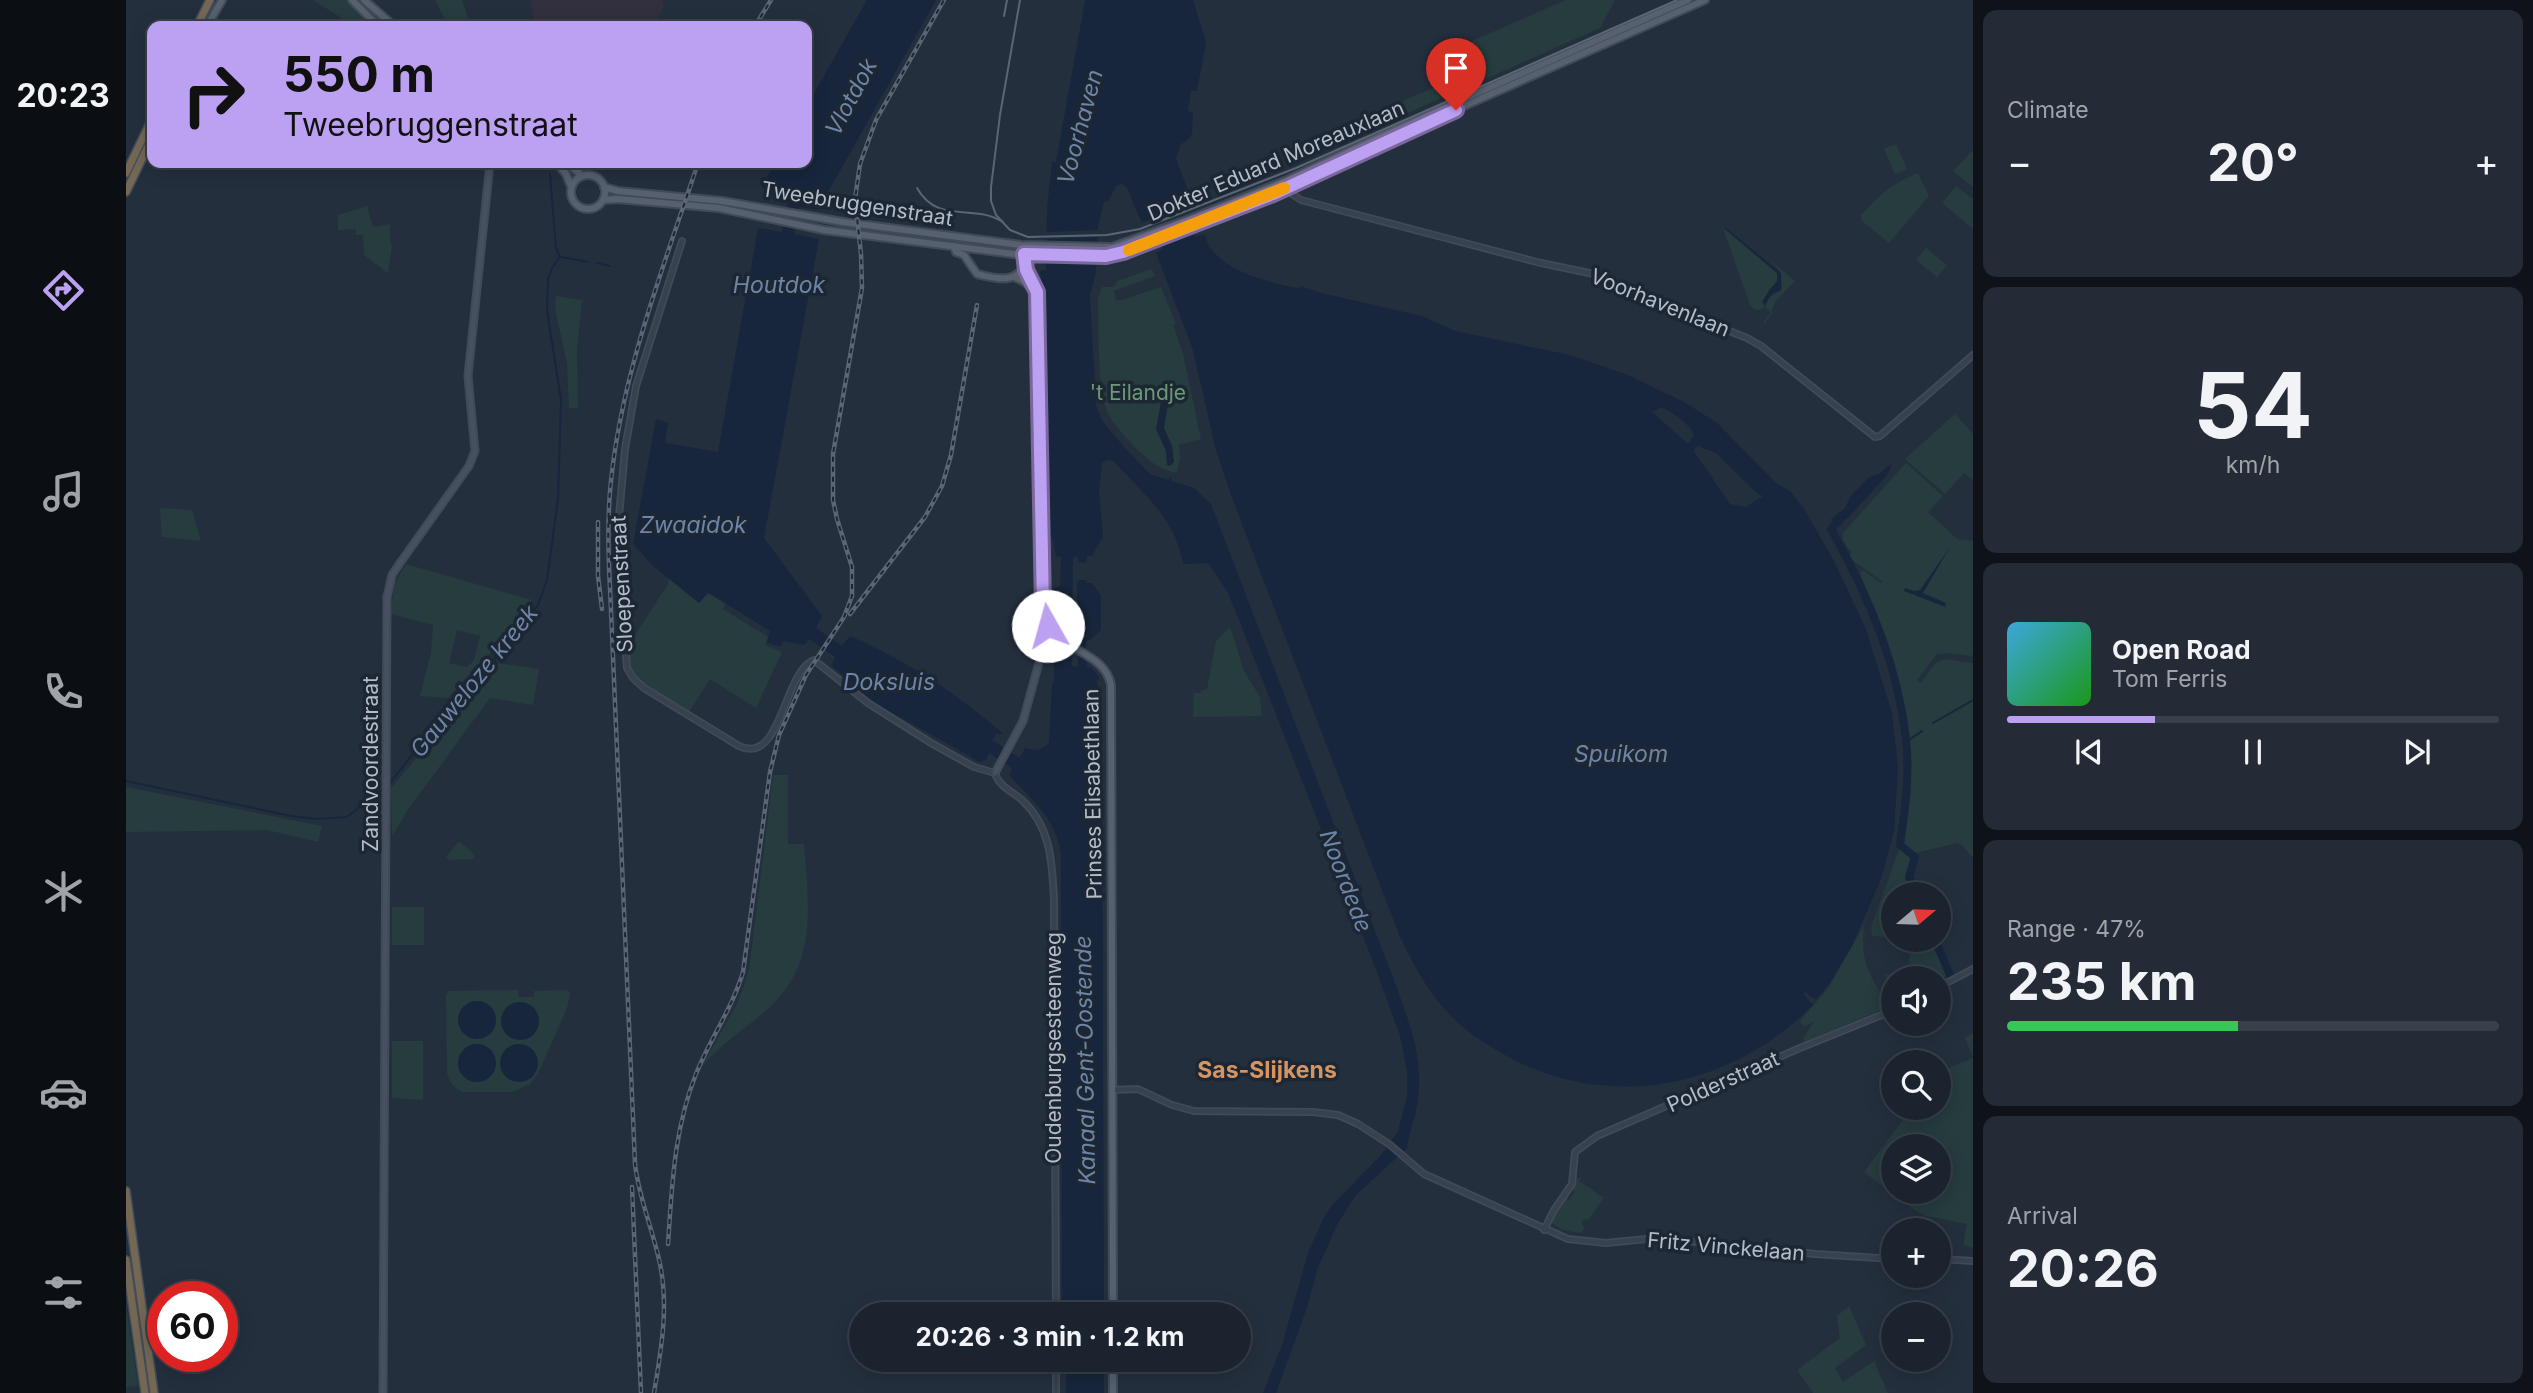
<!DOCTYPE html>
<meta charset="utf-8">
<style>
body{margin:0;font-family:Inter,sans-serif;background:#242b36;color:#f1f3f6;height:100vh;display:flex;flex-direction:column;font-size:26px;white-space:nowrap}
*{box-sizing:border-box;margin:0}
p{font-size:23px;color:#a0a4aa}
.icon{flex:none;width:38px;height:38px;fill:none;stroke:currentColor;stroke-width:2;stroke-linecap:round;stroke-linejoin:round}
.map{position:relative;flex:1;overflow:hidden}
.sheet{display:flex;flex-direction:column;gap:10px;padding:10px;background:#0f1319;width:560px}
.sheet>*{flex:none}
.top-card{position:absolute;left:21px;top:21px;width:665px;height:147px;border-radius:14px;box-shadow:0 4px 18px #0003,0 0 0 2px #39404a;background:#bca0f2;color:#111;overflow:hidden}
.needle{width:46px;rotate:71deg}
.buttons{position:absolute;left:1755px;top:882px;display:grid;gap:14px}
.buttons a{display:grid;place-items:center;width:70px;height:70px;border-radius:50%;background:#1b232e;box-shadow:0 4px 18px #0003,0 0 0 2px #39404a;font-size:35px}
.speed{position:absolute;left:21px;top:1281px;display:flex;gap:14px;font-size:35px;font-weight:700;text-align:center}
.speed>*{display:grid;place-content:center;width:91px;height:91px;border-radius:50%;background:#1b232e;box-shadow:0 4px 18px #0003,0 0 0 2px #39404a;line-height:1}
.speed .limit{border:10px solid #d22;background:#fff;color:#111}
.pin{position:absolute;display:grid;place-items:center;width:60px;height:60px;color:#fff;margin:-72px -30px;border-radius:50% 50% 50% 0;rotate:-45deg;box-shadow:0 0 7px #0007}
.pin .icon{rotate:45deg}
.me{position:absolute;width:77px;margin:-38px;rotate:353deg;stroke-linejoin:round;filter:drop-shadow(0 0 5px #0008)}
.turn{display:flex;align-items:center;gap:24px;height:147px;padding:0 21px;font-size:32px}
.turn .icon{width:91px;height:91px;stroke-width:2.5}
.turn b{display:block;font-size:49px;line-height:60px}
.big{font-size:52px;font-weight:700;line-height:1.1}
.sheet .tile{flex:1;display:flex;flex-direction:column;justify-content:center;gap:10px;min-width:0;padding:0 24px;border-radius:14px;background:#242b36}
.sheet .dial{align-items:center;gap:0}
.dial b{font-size:91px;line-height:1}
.song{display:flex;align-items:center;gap:21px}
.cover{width:84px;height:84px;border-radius:10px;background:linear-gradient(135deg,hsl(200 70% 55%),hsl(120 70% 35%))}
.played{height:7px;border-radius:4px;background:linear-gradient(90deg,#bca0f2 30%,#39404a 30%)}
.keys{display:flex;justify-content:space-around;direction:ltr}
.heat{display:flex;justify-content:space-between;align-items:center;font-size:38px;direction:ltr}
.charge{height:10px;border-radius:5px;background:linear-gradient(90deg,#34c759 47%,#39404a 0)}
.trip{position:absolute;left:723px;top:1302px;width:402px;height:70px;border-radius:35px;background:#1b232e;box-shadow:0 4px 18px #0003,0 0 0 2px #39404a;font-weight:700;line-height:70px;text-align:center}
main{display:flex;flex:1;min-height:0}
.tabs{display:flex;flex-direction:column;width:126px;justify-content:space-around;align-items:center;background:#0b0e12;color:#a0a4aa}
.tabs .icon{width:49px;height:49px}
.tabs .selected{color:#bca0f2}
.tabs b{font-size:32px;color:#f1f3f6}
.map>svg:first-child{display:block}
.medical{fill:#32303f}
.green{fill:#263c3f;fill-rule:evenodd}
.water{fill:#17263c;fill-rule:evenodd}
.pier{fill:#242f3e}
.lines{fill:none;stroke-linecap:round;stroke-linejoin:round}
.stream{stroke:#17263c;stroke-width:2}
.river{stroke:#17263c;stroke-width:8}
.tertiary-casing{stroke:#414a57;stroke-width:8}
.secondary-casing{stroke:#414a57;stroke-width:9}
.primary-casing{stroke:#414a57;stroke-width:10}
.motorway-casing{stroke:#434c59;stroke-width:10}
.tertiary{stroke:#38414e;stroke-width:4.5}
.secondary{stroke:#465061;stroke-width:5}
.primary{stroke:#56606e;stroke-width:6}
.motorway{stroke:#746855;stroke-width:7}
.tram{stroke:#5a6575;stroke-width:2}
.rail-casing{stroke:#5a6575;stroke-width:4.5}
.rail{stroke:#1d2633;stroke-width:2;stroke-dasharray:5;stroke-linecap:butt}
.route-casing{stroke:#7a689d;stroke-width:18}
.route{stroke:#bca0f2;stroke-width:12}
.slow{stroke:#f59e0b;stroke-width:12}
.labels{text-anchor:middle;stroke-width:7;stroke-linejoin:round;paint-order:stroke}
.street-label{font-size:21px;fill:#b4bcc9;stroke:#1d2633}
.park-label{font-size:21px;fill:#6b9a76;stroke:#1d2633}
.water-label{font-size:23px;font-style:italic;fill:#6d86a8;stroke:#1d2633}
.neighbourhood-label{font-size:23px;font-weight:bold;fill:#d59563;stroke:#1d2633}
</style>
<main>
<nav class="tabs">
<b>20:23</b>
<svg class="icon selected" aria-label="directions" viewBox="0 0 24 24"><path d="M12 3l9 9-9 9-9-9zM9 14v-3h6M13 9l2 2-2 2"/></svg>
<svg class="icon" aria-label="music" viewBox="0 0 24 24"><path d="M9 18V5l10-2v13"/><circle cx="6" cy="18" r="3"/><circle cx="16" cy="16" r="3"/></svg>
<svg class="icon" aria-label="phone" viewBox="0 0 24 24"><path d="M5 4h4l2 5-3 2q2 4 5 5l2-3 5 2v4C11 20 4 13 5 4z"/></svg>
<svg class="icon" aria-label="climate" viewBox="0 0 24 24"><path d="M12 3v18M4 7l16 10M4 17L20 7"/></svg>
<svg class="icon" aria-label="car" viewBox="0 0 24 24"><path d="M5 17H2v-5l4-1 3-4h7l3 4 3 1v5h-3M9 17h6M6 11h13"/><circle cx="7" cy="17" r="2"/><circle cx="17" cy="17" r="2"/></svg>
<svg class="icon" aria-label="filters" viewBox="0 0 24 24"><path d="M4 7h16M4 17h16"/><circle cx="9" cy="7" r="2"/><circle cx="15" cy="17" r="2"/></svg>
</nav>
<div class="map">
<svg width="1847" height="1393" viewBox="0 0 1847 1393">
<rect width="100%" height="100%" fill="#242f3e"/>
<path class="medical" d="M404,0H536L538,6L528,26H410Z"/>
<g class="green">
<path d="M187,0H221L243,26H228Z"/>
<path d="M309,0H336L345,26H317L316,24L320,22Z"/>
<path d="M1440,0H1489L1474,28L1337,89L1329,88L1324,78L1326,73L1346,41Z"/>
<path d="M1311,86L1318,97L1169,162L1163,147L1191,139Z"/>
<path d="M1770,144L1781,169L1769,175L1758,149Z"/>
<path d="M1847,150V187L1827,171Z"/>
<path d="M1792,173L1803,196L1763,243L1736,221L1735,215C1758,191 1761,187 1792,173Z"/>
<path d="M1830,186L1847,199V229L1816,203Z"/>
<path d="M241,206L247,227L264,224V244L266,245L262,273L238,255L237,235H230V229L212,230V215Z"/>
<path d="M732,227L848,242L846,247L733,232Z"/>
<path d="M1597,228L1651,273V283L1643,290L1637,302L1638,308C1633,311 1628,311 1624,305Z"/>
<path d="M1800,248L1821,265L1811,277L1790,260Z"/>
<path d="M1645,261L1669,281L1650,301L1645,311L1647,312L1638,324L1637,323L1645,312L1640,308C1642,293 1647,298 1656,289L1655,273Z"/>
<path d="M1026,269L1029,276L988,291L990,300H996L1035,287L1050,324L1047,325L1057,354L1075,439L1053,445L1054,457L1051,473C1032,469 1023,461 1010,448C999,436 986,424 980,409C971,388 973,325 972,299L976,287H988L991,281Z"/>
<path d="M430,296L456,300L451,351L452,408H443L441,364L429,308Z"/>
<path d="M1829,414L1847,434V480L1838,473L1819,494L1779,459Z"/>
<path d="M1780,463L1817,496L1802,512L1831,539L1847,541V656L1821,653L1811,654L1791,680L1795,683C1817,651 1812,660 1847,663V858L1836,845L1831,843L1790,853L1777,843L1783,789L1779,710L1734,573L1737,570L1755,583L1756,581L1726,560L1723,555L1726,553L1717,541V533Z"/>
<path d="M34,508L66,510L75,541L36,537Z"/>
<path d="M280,564L406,600L375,641L322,698L294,696L305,653L307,625L265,614L268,584ZM331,630L354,636L348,660L341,667L323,663Z"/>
<path d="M543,578L573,603L582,593L599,603L597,609L642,637L639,645L656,652L630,708L584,679L563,712L515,682L505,669L502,660V646L542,584Z"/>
<path d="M1104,627L1118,671L1134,697L1136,716L1067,717L1068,693H1075V691L1081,689L1090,641Z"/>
<path d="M371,663L413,669L407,705L364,698L281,811L266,836L265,788Z"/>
<path d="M647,775H662V844H678C682,903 693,961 644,1007C621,1028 595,1043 575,1068L612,1002L623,970Z"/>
<path d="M0,787L196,826L192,842L141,830L0,832Z"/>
<path d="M333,841L348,854V859L323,860L320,857Z"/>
<path d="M1774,847L1788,856L1782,878L1789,894H1768L1767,938L1746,936L1745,927Z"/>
<rect x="266" y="907" width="32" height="38"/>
<path d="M1738,925C1734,966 1744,974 1763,1007L1678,1042L1677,1039L1688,1021L1678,1027L1674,1021L1703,987Z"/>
<path d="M1780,940H1808L1823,974L1813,980V978H1768L1767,990L1759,974L1781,976L1785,941Z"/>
<path d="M392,990V997H408V991L441,990L444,993L441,1008L412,1074L404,1084L386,1092H338C328,1089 324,1083 321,1073L320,995L323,991ZM350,1001L362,1004L359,1037C336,1043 335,1029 334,1011L338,1006ZM393,1002L408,1035C397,1042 387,1041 379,1031L381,1007ZM392,1044L407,1077L395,1082L380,1049ZM343,1046L359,1081L346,1082L340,1079L334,1055Z"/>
<path d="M1847,1033V1248L1837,1245L1841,1224L1801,1216L1790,1211L1738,1172L1786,1108H1813V1072L1847,1058L1839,1038ZM1813,1146V1192H1768V1146Z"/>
<path d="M266,1041H297V1100L266,1098Z"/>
<path d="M1450,1178H1455L1453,1181L1478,1198L1462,1220L1458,1219L1455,1224L1459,1227L1455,1233L1436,1230L1425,1222L1440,1198L1443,1200L1449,1192L1447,1189Z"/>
<path d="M0,1304L12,1386L0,1387Z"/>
<path d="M1723,1306L1740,1345L1709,1368L1717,1382L1748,1361L1762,1393H1687L1671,1370L1714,1338L1711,1316Z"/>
</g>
<g class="water">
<path d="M741,0H810L692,210L673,207L668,234L693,239L638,538L696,616L690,628L716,646L724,636C779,660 831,693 876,733L874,735L871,733L866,740L892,757H894L899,748C909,751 917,751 923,742L926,684L928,682V659L922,653L927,645H935C935,624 922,610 929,588L934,586L935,557L930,556L926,537L921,536L917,295L914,271L920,270L921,208L926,162H930L959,0H1067L1080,42L1071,91H1065L1062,111L1067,112C1065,128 1071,137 1055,144L1050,159L1070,211L1062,215L1069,237L1079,234C1084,268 1143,283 1172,288L1175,286L1195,293L1296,316L1329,331L1444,355L1502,375L1560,403L1591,423L1649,482L1665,492L1678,509L1708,561L1740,629L1766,713L1772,768L1768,831L1756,876L1727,944L1704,983L1690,1000L1679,992L1678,995L1687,1005C1604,1089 1478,1114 1374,1052C1356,1042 1340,1031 1326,1017C1303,994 1288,966 1274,937L1106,498L1090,450L1066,347L1030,253L1037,249L1028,228L1019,230L1001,188L997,184L990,186L982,201L978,202L972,225L970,272L964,295L970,406L977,422L998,447L1024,474L1042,480L1045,476V481L1068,488L1085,504L1269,983C1284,1025 1297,1055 1292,1100C1290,1116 1283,1132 1281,1148L1230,1195L1212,1223L1191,1270L1181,1308L1150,1393H1137L1156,1345L1182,1253L1198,1217L1207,1204L1255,1155L1272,1131L1281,1097V1070L1274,1036L1249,967L1109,610L1101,591L1082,563L1057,564C1050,519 1016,492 987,461L982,460L976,463L973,491L977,536L966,556H961L960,563L953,562L951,556L947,558L946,661V666L952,667L951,583L953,580H960L961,583H966L975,595V630L964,640H961L960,643L961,667H965L974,678L971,680L976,717L978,1314H936L935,856C933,822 905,798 883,775L886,768L863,753L860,760L854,762L747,702L705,665L709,657L683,639L678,645L657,641L654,647L641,642L644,631L586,595L582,593L573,603L526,565L507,544L530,419L542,423L539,443L592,452L632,228L656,232L662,202L635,187L649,163H681V106ZM1535,407C1548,414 1564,423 1568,436L1562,444L1526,412ZM1572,446L1590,453L1632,494L1637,496L1620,507L1604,504L1567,450Z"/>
<path d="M1599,227L1655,273V290L1646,294L1639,304L1636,302L1644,289L1651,281V273L1598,228Z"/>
<path d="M1041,389L1044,393L1038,428L1046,446L1048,462L1044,466L1041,465L1040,451L1030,429L1037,392Z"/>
<path d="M1766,463L1762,474L1722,518L1712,522L1704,520L1719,508L1724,497L1743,477L1753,474Z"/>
<path d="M1824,547L1797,593L1820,603L1819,607C1806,602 1792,596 1778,591L1779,588L1788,591L1794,590Z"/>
<circle cx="351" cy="1020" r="19"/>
<circle cx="394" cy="1021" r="19"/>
<circle cx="351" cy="1063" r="19"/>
<circle cx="393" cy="1063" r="19"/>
<rect x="940" y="1360" width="38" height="33"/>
</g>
<g class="pier">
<path d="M1070,202L1073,210L1062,215L1069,233L1034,247L1027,228L1016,232L1012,224Z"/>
<path d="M975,230L974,237L920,239V232Z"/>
<path d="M920,241L974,242L971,244V263L920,262Z"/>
</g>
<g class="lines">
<g class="stream">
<path d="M435,257L462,262"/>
<path d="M471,263L484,266"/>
<path d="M1807,723L1847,700"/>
<path d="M1780,742L1796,731"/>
<path d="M0,781L165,816L192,819L221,817L258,788"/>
<path d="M263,784L336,692L373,654L412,605L421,580L432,499L435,400L421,310L422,279L426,268L434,257L430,248L424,174"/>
</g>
<g class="river">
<path d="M1719,514L1705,529C1741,592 1772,666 1780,739C1784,774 1779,810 1774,845L1789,857L1783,877L1790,894"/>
<path d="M1809,940L1824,975"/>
</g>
<defs>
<g id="tertiary">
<path d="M1159,181L1166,194L1175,200L1415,263L1468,274L1530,302L1621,338L1635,346L1749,437L1754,436L1847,355"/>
<path d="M556,241L510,386L499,449L491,539L501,668L507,678L518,688L613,746C656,766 657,672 688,660L742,703L805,743L848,767L869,773C873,787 886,791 896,800C925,827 926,862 928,899L930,1314"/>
<path d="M1813,987L1847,969"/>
<path d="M986,1090L1012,1089L1046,1105L1068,1111L1187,1112L1212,1115L1232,1124L1263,1144L1298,1174L1442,1239L1480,1243L1531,1238L1689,1254L1768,1259"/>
<path d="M1418,1230L1428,1210L1446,1184L1449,1152L1471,1136L1674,1048L1768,1010"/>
<path d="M1813,1259L1847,1261"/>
<path d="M930,1360V1393"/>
</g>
<g id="secondary">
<path d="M869,773L897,721L917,648L930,636"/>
<path d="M257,1393L261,597L266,575L274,563L343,466L349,451L342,376L364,163"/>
</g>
<g id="primary">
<path d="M226,0L252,26"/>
<path d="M238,0L268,26"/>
<path d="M81,26L96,0"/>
<path d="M431,163L440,174L445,186"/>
<path d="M442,163L456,176"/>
<circle cx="462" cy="192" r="17"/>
<path d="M478,187L492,191L596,201L717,222L895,245L986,247L1064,219L1159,181L1254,136L1562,0"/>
<path d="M477,200L492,199L593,208L698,230L888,254L971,256L992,254L1147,194L1256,142L1579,0"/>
<path d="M828,246L830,252L838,255L851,274C869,278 890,285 899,264"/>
<path d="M897,251L900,270L909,286"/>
<path d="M890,278C906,283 909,294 912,309L919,621C932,651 978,650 985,685L987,1314"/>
<path d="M987,1393V1360"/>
</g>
<g id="motorway">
<path d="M71,26L84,0"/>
<path d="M0,173L26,119"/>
<path d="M0,192L26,138"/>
<path d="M0,1191L28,1393"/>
<path d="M0,1260L19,1393"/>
</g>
</defs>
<use href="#tertiary" class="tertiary-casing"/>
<use href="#secondary" class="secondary-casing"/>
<use href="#primary" class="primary-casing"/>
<use href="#motorway" class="motorway-casing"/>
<use href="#tertiary" class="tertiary"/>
<use href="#secondary" class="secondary"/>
<use href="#primary" class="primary"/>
<use href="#motorway" class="motorway"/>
<g class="tram">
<path d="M894,0L874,115L865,187V201L870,215L884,230L902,237L981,235L1014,229L1170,168L1551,0"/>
<path d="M878,16L881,0"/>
<path d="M791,188C812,225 847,203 877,222"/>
</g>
<defs>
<g id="rail">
<path d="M629,26L645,0"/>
<path d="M472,522V576L476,609"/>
<path d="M724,614L799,517L816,486L825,455L851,305"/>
<path d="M506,1187L515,1393"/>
<path d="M542,1244C546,1186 548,1129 570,1074C584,1039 606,1009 617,972L644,772L653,735L680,675L718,617L726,596V567L711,519L707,500V454L736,288L735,254L729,199L734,164L750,120L818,0"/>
<path d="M528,1393C535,1350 543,1308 534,1264C527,1230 513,1199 509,1164L484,588C482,552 481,517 485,481C496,372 538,266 572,163"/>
</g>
</defs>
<use href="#rail" class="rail-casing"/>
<use href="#rail" class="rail"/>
</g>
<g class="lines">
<defs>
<path id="route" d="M922,626L917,608L911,292L900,270L898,254L980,256L997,252L1147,194L1330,110"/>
</defs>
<use href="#route" class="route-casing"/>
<use href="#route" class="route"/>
<path class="slow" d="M1003,250L1158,188"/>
</g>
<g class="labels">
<g class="street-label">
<text transform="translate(1150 161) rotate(-23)" y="7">Dokter Eduard Moreauxlaan</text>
<text transform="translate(731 204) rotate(9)" y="7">Tweebruggenstraat</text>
<text transform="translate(1534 303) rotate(22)" y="7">Voorhavenlaan</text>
<text transform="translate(496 584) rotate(-93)" y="7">Sloepenstraat</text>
<text transform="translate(245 764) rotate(-90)" y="7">Zandvoordestraat</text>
<text transform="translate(967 794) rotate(-91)" y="7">Prinses Elisabethlaan</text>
<text transform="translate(928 1048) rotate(-90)" y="7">Oudenburgsesteenweg</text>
<text transform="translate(1597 1082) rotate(-24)" y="7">Polderstraat</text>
<text transform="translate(1600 1247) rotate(5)" y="7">Fritz Vinckelaan</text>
</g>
<g class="park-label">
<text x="1012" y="400">'t Eilandje</text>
</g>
<g class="water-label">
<text transform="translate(725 97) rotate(-62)" y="8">Vlotdok</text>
<text transform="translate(954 127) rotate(-75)" y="8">Voorhaven</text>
<text x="653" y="293">Houtdok</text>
<text x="567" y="533">Zwaaidok</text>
<text transform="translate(348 681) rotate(-51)" y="8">Gauweloze kreek</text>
<text x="763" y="690">Doksluis</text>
<text x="1495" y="762">Spuikom</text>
<text transform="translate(1220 881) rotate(69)" y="8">Noordede</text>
<text transform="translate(959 1060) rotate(-91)" y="8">Kanaal Gent-Oostende</text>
</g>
<g class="neighbourhood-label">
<text x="1141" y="1078">Sas-Slijkens</text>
</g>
</g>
</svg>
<div class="buttons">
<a><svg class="needle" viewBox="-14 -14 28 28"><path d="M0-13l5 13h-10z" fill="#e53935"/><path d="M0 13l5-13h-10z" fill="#a0a4aa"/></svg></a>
<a><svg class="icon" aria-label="sound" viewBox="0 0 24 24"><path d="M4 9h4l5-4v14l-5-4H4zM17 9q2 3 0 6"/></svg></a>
<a><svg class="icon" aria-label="search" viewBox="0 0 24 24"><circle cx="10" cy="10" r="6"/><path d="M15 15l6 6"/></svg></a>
<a><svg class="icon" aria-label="layers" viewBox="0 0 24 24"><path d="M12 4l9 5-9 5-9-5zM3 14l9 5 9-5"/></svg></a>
<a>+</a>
<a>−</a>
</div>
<div class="speed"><div class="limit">60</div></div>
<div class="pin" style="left:1330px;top:110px;background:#d93025"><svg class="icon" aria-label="arrive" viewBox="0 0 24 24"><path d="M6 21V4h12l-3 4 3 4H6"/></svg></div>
<svg class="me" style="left:922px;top:626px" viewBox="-20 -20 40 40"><circle r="19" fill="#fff"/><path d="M0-13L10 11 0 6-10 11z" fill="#bca0f2"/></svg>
<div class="trip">20:26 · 3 min · 1.2 km</div>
<div class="top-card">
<div class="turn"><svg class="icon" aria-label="right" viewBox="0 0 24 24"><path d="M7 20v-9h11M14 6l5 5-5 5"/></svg><div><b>550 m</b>Tweebruggenstraat</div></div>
</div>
</div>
<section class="sheet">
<div class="tile"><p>Climate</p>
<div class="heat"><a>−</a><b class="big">20°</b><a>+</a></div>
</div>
<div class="tile dial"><b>54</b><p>km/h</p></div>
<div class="tile">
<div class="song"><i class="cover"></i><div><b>Open Road</b><p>Tom Ferris</p></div></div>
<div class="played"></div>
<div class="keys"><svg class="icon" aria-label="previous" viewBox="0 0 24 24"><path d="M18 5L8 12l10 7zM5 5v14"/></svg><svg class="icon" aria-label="pause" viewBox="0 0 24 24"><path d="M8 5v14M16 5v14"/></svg><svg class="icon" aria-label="next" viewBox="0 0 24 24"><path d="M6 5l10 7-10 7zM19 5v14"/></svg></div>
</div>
<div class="tile"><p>Range · 47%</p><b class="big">235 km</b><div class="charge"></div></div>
<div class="tile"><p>Arrival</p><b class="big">20:26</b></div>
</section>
</main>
